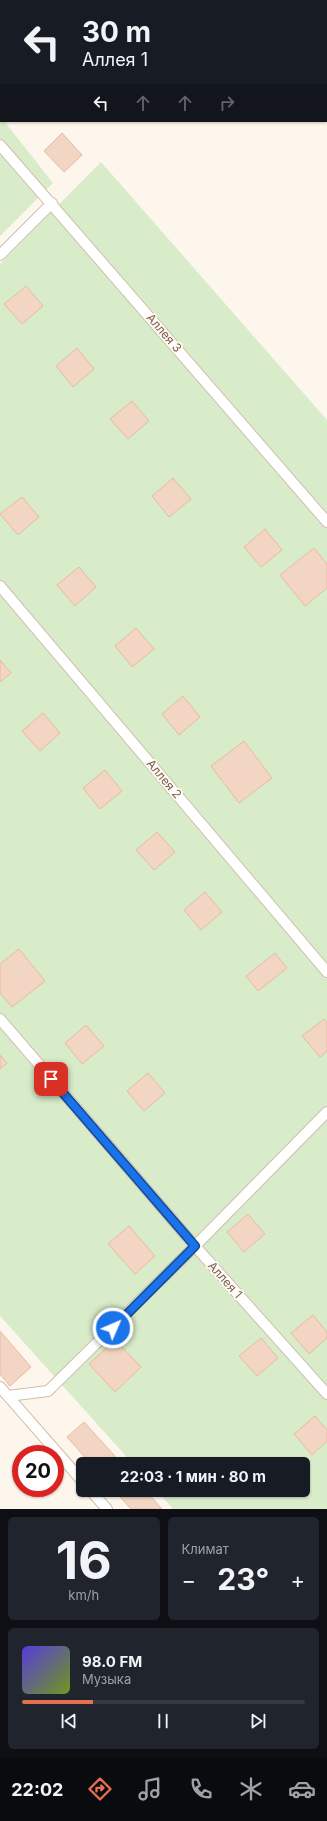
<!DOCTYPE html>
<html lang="ru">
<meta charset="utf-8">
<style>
body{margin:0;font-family:Inter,sans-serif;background:#20242c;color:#f1f3f6;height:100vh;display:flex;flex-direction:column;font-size:15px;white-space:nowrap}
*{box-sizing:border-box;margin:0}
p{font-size:13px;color:#9ea1a6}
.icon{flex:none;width:22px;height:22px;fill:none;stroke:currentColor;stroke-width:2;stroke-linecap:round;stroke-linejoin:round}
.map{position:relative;height:1509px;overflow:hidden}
.drawer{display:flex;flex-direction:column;gap:8px;padding:8px;background:#0d0f14;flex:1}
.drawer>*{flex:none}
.hud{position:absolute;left:0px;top:0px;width:327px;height:122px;box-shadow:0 1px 3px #0004;background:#171b24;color:#f1f3f6;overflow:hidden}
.speed{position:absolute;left:12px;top:1445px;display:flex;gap:8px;font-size:20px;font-weight:700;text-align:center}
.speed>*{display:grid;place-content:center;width:52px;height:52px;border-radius:50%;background:#171b24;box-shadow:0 1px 3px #0004;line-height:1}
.speed .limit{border:6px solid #d22;background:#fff;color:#111}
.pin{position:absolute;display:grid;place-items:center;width:34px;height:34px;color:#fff;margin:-17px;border-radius:8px;box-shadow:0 2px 6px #0006}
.me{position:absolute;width:44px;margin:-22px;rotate:45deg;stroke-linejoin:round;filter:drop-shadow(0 0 3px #0008)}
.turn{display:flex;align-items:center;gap:14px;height:84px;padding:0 16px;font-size:18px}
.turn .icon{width:52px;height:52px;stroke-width:2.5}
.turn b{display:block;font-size:28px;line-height:34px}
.lanes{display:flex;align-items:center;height:38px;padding:0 16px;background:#0003;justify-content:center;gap:20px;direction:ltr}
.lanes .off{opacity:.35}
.big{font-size:30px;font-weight:700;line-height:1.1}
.drawer .widget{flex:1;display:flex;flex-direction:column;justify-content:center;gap:6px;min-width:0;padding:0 14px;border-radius:6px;background:#20242c}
.drawer .dial{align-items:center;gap:0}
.dial b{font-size:52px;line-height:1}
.song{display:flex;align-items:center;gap:12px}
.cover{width:48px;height:48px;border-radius:6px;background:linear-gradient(135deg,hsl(250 70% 55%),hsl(80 70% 35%))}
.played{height:4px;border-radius:2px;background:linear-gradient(90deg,#e76f51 25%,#363941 25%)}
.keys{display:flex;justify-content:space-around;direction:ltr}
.heat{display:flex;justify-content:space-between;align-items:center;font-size:22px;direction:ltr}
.drawer .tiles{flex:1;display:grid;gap:8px;grid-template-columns:1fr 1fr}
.widget:last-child{grid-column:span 2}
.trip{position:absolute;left:76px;top:1457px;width:234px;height:40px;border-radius:6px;background:#171b24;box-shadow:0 1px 3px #0004;font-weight:700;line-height:40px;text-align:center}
.tab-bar{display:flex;height:64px;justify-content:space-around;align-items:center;background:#090b0e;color:#9ea1a6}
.tab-bar .icon{width:28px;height:28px}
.tab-bar .on{color:#e76f51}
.tab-bar b{font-size:18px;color:#f1f3f6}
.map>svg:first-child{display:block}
.green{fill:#d8ecc9}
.building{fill:#f3d5c3;stroke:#e6bba3}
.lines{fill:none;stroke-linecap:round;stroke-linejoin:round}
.lane-casing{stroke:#d1beb0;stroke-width:12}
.lane{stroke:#fff;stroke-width:10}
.route-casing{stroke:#114b97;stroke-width:10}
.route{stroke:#1a73e8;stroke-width:7}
.labels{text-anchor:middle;stroke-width:3.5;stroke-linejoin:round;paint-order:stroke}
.street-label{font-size:12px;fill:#7a5c4d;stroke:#fffaf3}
</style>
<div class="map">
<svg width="327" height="1509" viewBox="0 0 327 1509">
<rect width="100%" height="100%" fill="#fdf6ec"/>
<g class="green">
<path d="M0,116L1,121H4L53,183L0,236Z"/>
<path d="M101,162L327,420V1509H173L156,1490H303V1464H133L0,1316V264Z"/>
</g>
<g class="building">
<path d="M62,133L82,155L64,172L44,151Z"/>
<path d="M26,286L43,306L22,324L4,304Z"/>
<path d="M77,348L94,369L73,387L56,366Z"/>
<path d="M132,401L149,421L128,439L110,419Z"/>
<path d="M173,478L191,499L169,517L152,496Z"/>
<path d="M22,497L39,517L18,535L0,514Z"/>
<path d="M265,529L282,550L261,567L244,547Z"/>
<path d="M314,548L327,564V588L305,606L280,575Z"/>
<path d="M79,567L96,587L75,606L57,585Z"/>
<path d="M136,628L154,649L132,667L115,646Z"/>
<path d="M0,660L11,673L0,682Z"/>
<path d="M183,696L200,717L179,735L162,714Z"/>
<path d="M43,713L60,733L40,751L22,731Z"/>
<path d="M244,741L272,778L239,803L211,766Z"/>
<path d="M105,770L122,791L100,809L83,788Z"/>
<path d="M157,832L175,852L154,870L136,850Z"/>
<path d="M205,892L222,912L201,930L184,910Z"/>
<path d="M19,949L45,981L12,1007L0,993V964Z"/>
<path d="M275,953L287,968L258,991L246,976Z"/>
<path d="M324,1019L327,1023V1051L320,1057L302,1036Z"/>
<path d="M86,1025L104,1046L82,1064L65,1043Z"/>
<path d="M0,1055L7,1063L0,1069Z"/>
<path d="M148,1073L165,1093L144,1111L127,1091Z"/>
<path d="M248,1214L265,1234L244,1252L227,1232Z"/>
<path d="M129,1226L155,1256L135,1274L108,1244Z"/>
<path d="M313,1315L327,1332V1338L309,1354L291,1333Z"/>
<path d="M0,1331L31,1367L10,1386L0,1374Z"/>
<path d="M261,1338L278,1358L257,1376L239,1356Z"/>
<path d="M115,1340L141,1367L115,1392L89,1364Z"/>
<path d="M315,1416L327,1430V1441L312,1455L294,1434Z"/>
<path d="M84,1422L122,1464H91L67,1437Z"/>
<path d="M114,1490H145L162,1509H131Z"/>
</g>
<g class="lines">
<defs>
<g id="lane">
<path d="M0,145L327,522"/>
<path d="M0,255L52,203"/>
<path d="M0,586L327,972"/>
<path d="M0,1019L195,1246L327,1394"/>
<path d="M0,1387L83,1482"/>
<path d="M8,1396L48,1391L195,1246L327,1112"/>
<path d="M90,1490L107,1509"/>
</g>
</defs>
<use href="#lane" class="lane-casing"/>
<use href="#lane" class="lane"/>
</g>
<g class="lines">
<defs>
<path id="route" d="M51,1079L195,1246L113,1328"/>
</defs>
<use href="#route" class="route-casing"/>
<use href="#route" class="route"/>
</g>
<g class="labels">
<g class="street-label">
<text transform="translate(164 333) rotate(49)" y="4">Аллея 3</text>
<text transform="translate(164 779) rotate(50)" y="4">Аллея 2</text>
<text transform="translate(225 1280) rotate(48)" y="4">Аллея 1</text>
</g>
</g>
</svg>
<div class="speed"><div class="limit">20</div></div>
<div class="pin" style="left:51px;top:1079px;background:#d93025"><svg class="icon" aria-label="arrive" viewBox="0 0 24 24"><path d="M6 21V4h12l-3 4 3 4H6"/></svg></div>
<svg class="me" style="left:113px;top:1328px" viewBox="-20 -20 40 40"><circle r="17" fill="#1a73e8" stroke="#fff" stroke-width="3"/><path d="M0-11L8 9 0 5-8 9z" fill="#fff"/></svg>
<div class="trip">22:03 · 1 мин · 80 m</div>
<div class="hud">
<div class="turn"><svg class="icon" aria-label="left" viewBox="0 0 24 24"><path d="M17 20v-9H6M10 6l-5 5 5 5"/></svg><div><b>30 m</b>Аллея 1</div></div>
<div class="lanes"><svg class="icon" aria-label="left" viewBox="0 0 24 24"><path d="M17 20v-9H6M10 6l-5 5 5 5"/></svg><svg class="icon off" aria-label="ahead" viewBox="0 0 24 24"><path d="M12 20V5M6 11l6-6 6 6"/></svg><svg class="icon off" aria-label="ahead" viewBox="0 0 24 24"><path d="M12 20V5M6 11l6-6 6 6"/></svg><svg class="icon off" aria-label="right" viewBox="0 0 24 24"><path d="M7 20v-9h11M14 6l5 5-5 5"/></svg></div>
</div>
</div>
<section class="drawer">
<div class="tiles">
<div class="widget dial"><b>16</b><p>km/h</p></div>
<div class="widget"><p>Климат</p>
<div class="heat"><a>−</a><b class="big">23°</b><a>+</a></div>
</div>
<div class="widget">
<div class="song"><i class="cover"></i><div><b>98.0 FM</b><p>Музыка</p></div></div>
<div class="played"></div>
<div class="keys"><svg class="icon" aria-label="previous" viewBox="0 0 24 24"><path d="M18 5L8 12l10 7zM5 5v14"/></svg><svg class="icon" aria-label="pause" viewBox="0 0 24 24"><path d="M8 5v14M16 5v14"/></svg><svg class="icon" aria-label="next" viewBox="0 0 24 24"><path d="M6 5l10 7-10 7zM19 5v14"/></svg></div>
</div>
</div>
</section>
<nav class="tab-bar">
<b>22:02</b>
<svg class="icon on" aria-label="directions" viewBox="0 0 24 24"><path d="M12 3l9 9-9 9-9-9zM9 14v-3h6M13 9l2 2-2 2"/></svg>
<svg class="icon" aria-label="music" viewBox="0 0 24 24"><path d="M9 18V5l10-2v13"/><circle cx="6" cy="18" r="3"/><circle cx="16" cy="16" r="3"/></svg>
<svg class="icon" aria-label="phone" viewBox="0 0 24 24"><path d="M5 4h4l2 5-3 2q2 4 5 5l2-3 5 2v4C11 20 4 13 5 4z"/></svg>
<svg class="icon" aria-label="climate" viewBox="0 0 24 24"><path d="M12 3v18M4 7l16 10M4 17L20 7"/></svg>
<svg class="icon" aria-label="car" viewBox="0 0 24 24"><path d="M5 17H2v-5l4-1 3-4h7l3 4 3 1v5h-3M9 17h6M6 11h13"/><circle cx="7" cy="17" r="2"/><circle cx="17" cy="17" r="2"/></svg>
</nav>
